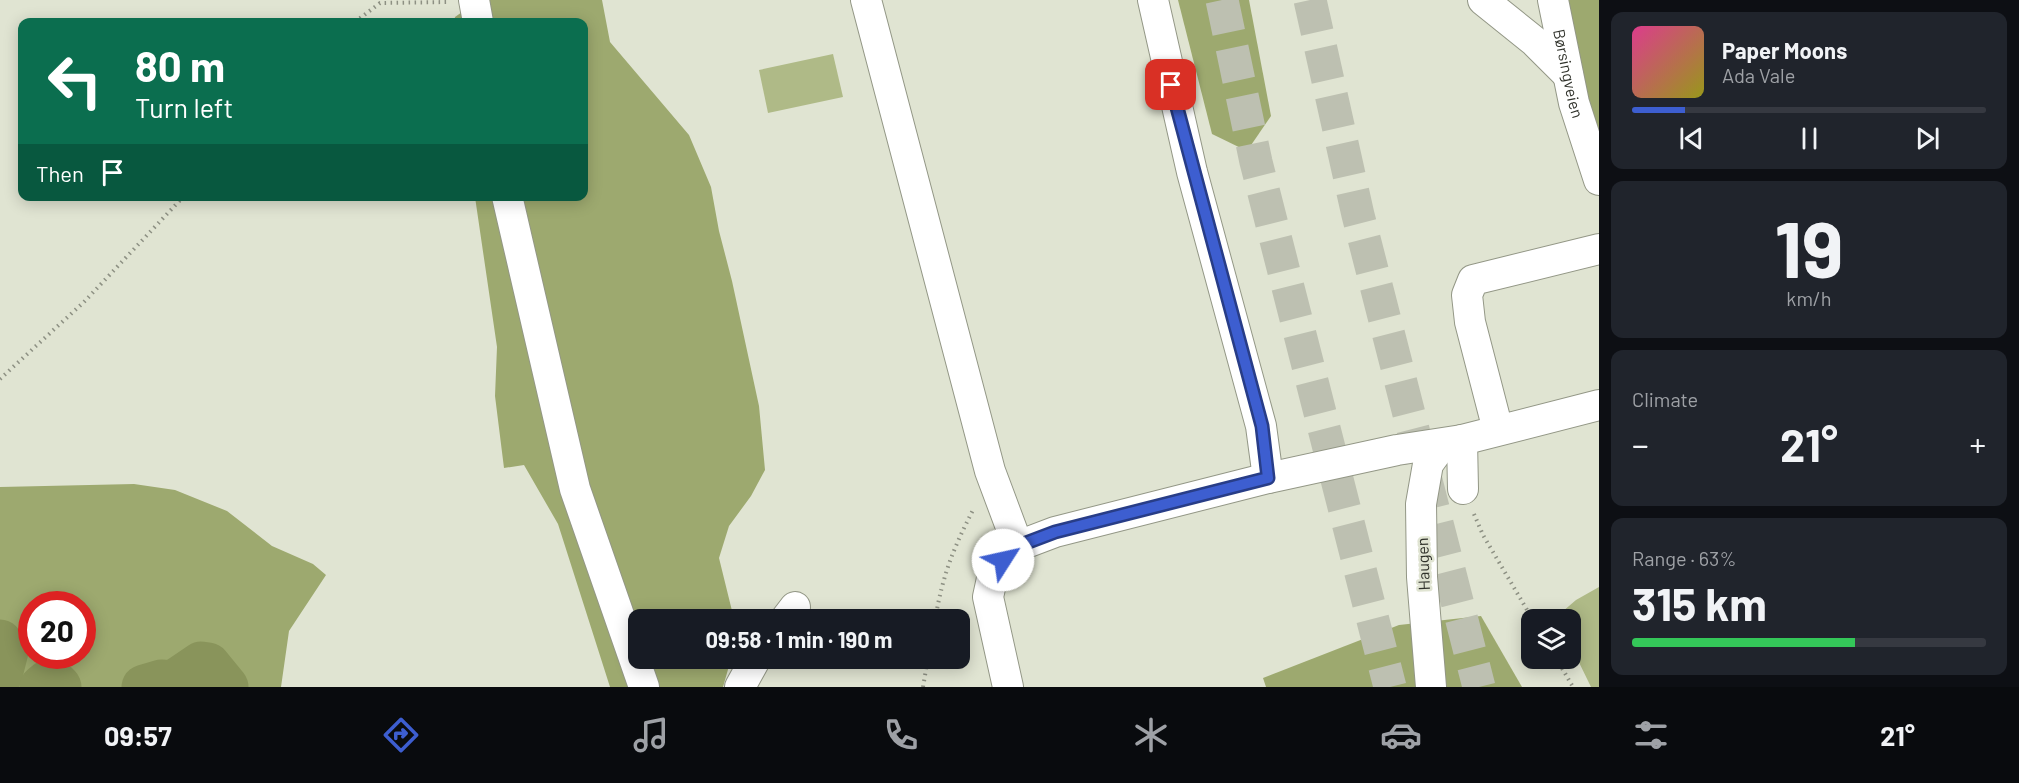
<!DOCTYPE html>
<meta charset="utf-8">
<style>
body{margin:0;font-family:Barlow,sans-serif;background:#20242c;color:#f1f3f6;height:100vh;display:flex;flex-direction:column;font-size:22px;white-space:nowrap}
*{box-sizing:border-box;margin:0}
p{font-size:20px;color:#9ea1a6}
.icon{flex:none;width:33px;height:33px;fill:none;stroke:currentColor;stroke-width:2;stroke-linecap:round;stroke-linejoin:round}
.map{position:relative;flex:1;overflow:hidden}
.drawer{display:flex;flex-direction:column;gap:12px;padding:12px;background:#0d0f14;width:420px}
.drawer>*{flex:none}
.banner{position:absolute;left:18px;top:18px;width:570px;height:183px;border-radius:12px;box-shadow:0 3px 15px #0003;background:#0b6e4f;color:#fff;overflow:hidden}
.buttons{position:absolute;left:1521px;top:609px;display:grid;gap:12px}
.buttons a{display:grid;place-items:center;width:60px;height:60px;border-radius:12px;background:#171b24;box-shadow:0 3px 15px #0003;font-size:30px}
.speed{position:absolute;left:18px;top:591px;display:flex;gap:12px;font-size:30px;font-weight:700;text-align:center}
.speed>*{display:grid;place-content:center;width:78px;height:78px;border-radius:50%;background:#171b24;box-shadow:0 3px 15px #0003;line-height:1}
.speed .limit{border:9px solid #d22;background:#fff;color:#111}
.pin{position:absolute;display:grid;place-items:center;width:51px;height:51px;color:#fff;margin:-26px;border-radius:12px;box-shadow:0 3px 9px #0006}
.me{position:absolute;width:66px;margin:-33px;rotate:55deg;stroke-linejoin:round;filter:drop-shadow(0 0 4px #0008)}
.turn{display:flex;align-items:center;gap:21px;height:126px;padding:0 18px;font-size:27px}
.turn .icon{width:78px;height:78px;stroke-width:2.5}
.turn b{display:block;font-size:42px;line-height:51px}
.then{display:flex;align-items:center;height:57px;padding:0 18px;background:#0003;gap:12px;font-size:22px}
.big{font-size:45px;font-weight:700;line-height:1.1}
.drawer .widget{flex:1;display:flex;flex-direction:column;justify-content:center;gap:9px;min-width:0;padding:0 21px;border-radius:12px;background:#20242c}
.drawer .dial{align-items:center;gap:0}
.dial b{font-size:78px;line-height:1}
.song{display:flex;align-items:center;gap:18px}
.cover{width:72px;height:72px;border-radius:9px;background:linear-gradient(135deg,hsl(330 70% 55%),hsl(60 70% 35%))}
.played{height:6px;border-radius:3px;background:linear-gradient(90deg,#3d5ed0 15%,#363941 15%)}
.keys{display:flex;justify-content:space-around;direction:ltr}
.heat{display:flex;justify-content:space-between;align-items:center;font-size:33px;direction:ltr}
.charge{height:9px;border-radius:4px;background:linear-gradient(90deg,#34c759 63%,#363941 0)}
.trip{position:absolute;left:628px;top:609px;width:342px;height:60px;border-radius:12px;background:#171b24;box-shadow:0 3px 15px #0003;font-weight:700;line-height:60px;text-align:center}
.menu{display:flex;height:96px;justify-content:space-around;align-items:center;background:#090b0e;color:#9ea1a6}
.menu .icon{width:42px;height:42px}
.menu .current{color:#3d5ed0}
.menu b{font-size:27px;color:#f1f3f6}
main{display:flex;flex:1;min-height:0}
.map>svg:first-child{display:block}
.green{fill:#afba87}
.forest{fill:#9da96f;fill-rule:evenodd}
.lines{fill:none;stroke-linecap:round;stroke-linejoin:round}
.river{stroke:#89945b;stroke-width:45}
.highway-tunnel{stroke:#bdc0b1;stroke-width:33;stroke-dasharray:33 16;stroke-linecap:butt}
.minor-casing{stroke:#939786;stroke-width:32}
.path{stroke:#8d9083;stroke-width:4;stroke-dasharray:1.5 4.5;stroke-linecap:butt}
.minor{stroke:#fff;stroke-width:30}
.route-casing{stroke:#283d87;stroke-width:15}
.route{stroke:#3d5ed0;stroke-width:10}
.labels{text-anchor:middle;stroke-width:5;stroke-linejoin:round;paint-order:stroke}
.street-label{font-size:16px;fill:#30322b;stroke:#e0e4d2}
</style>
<main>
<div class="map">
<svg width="1599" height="687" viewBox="0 0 1599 687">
<rect width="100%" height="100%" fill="#e0e4d2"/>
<g class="green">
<path d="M833,54L843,97L768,113L759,70Z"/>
<path d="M1599,587V687H1591L1571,646L1570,620L1562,619V612L1576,600Z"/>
</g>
<g class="forest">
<path d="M479,0H602L610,42L689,135L711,187L719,231L732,281L759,406L765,470L751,496L729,526L719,558L734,619L639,620V658L731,659L723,687H610L558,524L524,465L504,468L495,396L497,347L475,197L584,196V22H454L455,17Z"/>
<path d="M1178,0H1249L1271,116L1247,151L1212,134Z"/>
<path d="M1559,0H1599V155Z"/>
<path d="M134,484L175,490L227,511L272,546L313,564L326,575L289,631L281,687H0V487ZM32,604H82V656H32Z"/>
<path d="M1481,616L1522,687H1266L1263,678L1399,625Z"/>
</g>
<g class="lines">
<g class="river">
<path d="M0,642L6,651L0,675"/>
<path d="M42,687L48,682L55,683L59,687"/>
<path d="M144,687L161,682L173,683L201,664L208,665L226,687"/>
</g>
<g class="highway-tunnel">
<path d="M1222,0L1256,162L1390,687"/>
<path d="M1310,0L1358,215L1479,687"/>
</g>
<defs>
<g id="minor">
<path d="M474,0L478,22"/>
<path d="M866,0L990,471L1018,546"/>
<path d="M1153,0L1192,172L1261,426L1268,478"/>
<path d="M1483,0L1534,41L1568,75"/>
<path id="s1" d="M1553,0L1574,103L1599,180"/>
<path d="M507,196L575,489L644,687"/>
<path d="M1498,430L1470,322L1467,295L1473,280L1599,249"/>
<path d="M1462,440L1463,489"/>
<path d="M785,620L795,607"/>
<path d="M740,687L756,658"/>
<path d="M1008,687L988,597L993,574L1003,559L1018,546L1055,532L1268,478L1397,450L1462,440L1599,405"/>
<path d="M1431,687L1422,577L1421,504L1428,464L1442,445"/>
</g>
</defs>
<use href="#minor" class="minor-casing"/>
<g class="path">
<path d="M355,22L380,3L448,2"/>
<path d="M0,379L84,302L184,196"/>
<path d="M1474,514L1483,535L1533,620"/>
<path d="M935,620C943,574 953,549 974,508"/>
<path d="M1556,658L1573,687"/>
<path d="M923,687L928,658"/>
</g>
<use href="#minor" class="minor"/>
</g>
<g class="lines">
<defs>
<path id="route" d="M1003,560L1018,546L1055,532L1268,478L1262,426L1171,85"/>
</defs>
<use href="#route" class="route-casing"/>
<use href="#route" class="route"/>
</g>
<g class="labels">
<g class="street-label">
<text dy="6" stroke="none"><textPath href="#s1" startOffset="75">Børsingveien</textPath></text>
<text transform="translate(1423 564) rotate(-92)" y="6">Haugen</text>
</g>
</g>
</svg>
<div class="buttons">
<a><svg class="icon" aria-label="layers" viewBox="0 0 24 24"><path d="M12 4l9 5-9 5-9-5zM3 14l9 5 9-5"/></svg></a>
</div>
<div class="speed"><div class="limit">20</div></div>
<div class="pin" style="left:1171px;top:85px;background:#d93025"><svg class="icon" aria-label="arrive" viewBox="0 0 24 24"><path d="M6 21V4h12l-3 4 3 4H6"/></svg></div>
<svg class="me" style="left:1003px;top:560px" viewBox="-20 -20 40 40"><circle r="19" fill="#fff"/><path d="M0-13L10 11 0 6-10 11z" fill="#3d5ed0"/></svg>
<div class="trip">09:58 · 1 min · 190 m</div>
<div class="banner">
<div class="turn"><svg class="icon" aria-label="left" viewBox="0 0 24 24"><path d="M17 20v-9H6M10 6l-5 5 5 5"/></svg><div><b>80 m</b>Turn left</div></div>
<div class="then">Then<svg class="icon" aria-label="arrive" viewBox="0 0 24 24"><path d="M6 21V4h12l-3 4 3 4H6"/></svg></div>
</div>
</div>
<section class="drawer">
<div class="widget">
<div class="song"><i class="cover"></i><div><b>Paper Moons</b><p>Ada Vale</p></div></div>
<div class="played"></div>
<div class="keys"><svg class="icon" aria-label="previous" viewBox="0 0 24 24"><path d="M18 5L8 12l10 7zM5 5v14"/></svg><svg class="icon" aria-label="pause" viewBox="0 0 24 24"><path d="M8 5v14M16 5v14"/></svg><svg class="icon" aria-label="next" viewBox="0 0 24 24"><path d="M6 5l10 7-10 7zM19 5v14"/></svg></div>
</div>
<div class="widget dial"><b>19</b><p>km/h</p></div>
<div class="widget"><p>Climate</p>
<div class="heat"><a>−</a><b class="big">21°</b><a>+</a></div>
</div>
<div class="widget"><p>Range · 63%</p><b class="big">315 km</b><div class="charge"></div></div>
</section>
</main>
<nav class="menu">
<b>09:57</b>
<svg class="icon current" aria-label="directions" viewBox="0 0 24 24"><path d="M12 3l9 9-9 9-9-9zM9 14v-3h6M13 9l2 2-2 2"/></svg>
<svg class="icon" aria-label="music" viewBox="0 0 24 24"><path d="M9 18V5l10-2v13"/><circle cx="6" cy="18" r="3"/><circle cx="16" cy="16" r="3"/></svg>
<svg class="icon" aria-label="phone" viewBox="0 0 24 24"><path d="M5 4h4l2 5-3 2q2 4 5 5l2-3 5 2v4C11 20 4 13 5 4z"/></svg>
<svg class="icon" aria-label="climate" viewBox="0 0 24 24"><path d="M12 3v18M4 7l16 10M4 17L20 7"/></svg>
<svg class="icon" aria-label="car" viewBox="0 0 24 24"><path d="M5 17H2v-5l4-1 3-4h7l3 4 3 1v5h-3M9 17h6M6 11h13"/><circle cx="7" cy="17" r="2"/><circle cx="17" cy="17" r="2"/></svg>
<svg class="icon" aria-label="filters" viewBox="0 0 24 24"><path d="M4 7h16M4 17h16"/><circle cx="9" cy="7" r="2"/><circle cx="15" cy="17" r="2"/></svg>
<b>21°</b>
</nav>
